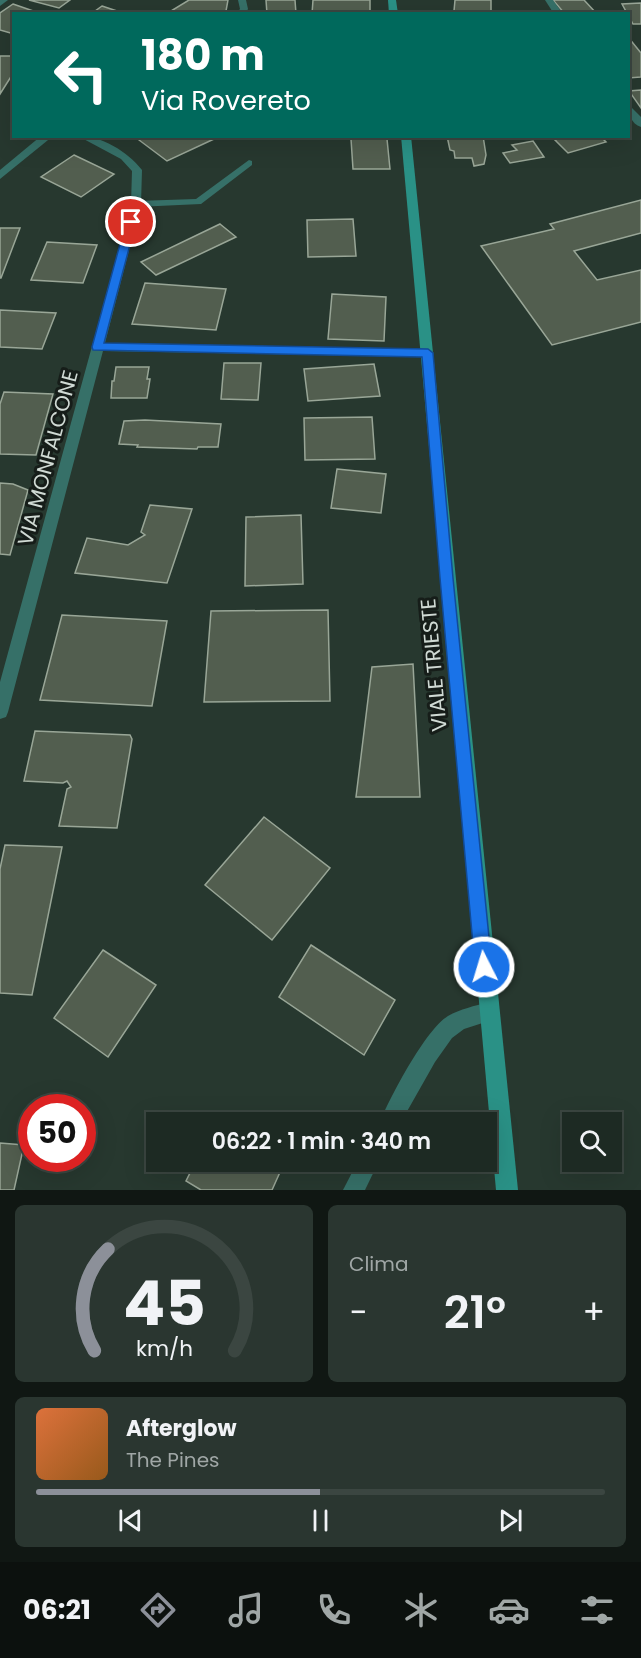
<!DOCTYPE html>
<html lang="it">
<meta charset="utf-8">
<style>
body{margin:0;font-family:Poppins,sans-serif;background:#2a3630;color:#f1f3f6;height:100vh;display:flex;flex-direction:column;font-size:22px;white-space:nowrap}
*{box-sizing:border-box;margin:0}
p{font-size:20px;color:#a0a7a6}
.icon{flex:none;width:33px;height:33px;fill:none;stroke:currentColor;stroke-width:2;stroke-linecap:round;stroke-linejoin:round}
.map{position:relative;height:1190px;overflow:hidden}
.sheet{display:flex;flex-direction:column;gap:15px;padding:15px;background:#101713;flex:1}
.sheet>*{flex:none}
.top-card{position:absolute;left:12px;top:12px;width:618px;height:126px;border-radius:0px;box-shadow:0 6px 24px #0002,0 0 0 2px #3b4641;background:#00695c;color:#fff;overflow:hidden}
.fabs{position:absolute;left:562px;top:1112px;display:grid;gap:12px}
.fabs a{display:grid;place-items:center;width:60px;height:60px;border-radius:0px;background:#1d2a23;box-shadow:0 6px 24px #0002,0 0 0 2px #3b4641;font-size:30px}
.speed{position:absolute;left:18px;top:1094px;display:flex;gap:12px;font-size:30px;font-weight:700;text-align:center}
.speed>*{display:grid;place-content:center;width:78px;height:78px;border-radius:50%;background:#1d2a23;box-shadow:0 6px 24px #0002,0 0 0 2px #3b4641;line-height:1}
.speed .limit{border:9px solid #d22;background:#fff;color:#111}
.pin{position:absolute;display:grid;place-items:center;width:51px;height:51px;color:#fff;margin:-26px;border:3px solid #fff;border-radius:50%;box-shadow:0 2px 6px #0007}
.me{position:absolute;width:66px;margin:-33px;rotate:355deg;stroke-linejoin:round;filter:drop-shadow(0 0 4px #0008)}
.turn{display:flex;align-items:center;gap:21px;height:126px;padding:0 30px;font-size:27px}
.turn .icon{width:78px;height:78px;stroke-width:2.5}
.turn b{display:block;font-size:42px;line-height:51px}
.big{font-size:45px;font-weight:600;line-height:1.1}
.sheet .tile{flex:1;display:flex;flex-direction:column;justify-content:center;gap:9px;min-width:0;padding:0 21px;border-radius:9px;background:#2a3630}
.sheet .dial{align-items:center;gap:0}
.dial svg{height:156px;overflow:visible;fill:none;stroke:#3b4641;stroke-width:7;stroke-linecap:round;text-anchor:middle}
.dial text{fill:#f1f3f6;stroke:none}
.song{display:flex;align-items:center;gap:18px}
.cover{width:72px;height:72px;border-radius:9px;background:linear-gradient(135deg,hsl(20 70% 55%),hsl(30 70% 35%))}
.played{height:6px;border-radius:3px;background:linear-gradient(90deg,#8c9099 50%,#3b4641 50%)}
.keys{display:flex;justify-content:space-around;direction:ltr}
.heat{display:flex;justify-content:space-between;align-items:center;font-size:33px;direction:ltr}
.sheet .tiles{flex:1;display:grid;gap:15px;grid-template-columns:1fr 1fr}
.tile:last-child{grid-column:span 2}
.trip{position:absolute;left:146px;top:1112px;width:351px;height:60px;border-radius:0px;background:#1d2a23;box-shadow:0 6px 24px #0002,0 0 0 2px #3b4641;font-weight:600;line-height:60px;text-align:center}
.tab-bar{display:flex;height:96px;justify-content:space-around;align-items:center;background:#0c110e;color:#a0a7a6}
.tab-bar .icon{width:42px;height:42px}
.tab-bar .selected{color:#8c9099}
.tab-bar b{font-size:27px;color:#f1f3f6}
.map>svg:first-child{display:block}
.building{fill:#525e4f;stroke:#99a697;stroke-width:1.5}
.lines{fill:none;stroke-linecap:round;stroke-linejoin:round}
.lane{fill:#367068;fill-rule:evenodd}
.street{fill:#367068;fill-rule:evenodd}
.secondary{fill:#2a9186;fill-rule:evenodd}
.route{fill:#1a73e8;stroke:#114b97;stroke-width:1.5}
.labels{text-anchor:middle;stroke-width:6;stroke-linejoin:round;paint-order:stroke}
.street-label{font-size:21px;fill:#d0dad4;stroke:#161d19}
</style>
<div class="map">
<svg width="641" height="1190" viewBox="0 0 641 1190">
<rect width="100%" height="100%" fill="#27382f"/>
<g class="building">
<path d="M29,0H70L59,8Z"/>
<path d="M189,0H228L226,11L221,14H166Z"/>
<path d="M266,0H295L296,14H267Z"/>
<path d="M313,0H370V14H312Z"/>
<path d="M455,0H491V13L454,11Z"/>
<path d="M553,0H584L597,14H565Z"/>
<path d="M641,3V24H633L622,4Z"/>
<path d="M13,4L42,14H14V34L0,30V13Z"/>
<path d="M102,6L126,14H91Z"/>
<path d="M628,37L641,53V77L628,78Z"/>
<path d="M0,56H14V72L0,94Z"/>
<path d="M641,90V108L629,91Z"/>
<path d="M147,136H210L214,139L167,161L139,140Z"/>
<path d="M447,136H483L486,155L484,164L474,166L472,158H455L454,151L450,150Z"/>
<path d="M567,136H600L606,142L568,153L555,140Z"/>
<path d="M351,139H387L390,169H353Z"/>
<path d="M533,141L544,157L510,163L503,153L517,150L512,145Z"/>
<path d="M74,155L114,174L81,197L41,177Z"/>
<path d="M641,200V233L574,251L597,280L641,270V322L552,345L481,246L554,229L550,224Z"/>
<path d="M353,219L356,256L308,257L307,220Z"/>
<path d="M220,224L236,237L156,275L141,262Z"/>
<path d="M0,228H20L1,278H0Z"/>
<path d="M47,242L97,245L83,283L31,280Z"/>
<path d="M145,283L226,289L216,330L132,324Z"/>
<path d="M332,294L386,297L384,341L328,339Z"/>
<path d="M0,310L56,313L42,349L0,347Z"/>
<path d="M224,363H261L258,400L221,399Z"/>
<path d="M374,364L380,396L308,401L304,369Z"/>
<path d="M116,367H149L147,379H150L147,398H111L112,381H114Z"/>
<path d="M4,392L53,394L36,455L0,454V404Z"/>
<path d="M372,417L375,459L305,460L304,418Z"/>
<path d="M145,420L221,424L218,447H198L197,449L137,447L138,445L119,444L124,421Z"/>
<path d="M337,469L386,474L381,513L331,508Z"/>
<path d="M0,483L13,484L28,490L10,555L0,554Z"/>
<path d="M150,505L192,509L167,583L75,573L87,538L128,545L145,535L141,532Z"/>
<path d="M301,515L303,584L245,586L246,517Z"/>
<path d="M328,610L330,701L204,702L211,611Z"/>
<path d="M62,615L167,621L152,706L40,700Z"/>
<path d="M413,664L420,797H356L372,667Z"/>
<path d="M35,731L130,735L132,739L117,828L59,826L67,789L71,787L67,781L63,783L24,781Z"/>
<path d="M264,817L330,868L272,940L205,885Z"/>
<path d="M5,845L62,847L32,995L0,993V869Z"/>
<path d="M311,945L395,1000L364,1055L279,997Z"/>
<path d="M103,950L156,985L108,1057L54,1018Z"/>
<path d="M0,1143L24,1145L14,1190H0Z"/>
<path d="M196,1161H285L272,1190H201L186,1181Z"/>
</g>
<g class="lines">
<path class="lane" d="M249,160L252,161V165L201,204L136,207L131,204L136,201L196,199Z"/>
<g class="street">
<path d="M0,0H8L0,6Z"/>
<path d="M238,0H246L248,9L245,14H236L240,9Z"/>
<path d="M545,0H553L563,14H554Z"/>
<path d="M628,104L641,117V127C631,124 628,113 628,104Z"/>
<path d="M41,136H53L0,179V170Z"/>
<path d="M78,136C102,136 127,151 142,170L141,204L105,343L428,349L434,353L428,357L103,351L8,712L6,717L0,719V682L131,204L132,171L121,159Z"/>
<path d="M488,1002L495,1005L498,1012L495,1019L464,1029L452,1038L435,1062L401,1122H380C390,1097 426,1029 448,1016C460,1009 475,1006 488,1002Z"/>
<path d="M358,1161H379L365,1190H343Z"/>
</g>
<g class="secondary">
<path d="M388,0H396L398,14H389Z"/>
<path d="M401,136H411L518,1190H496Z"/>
</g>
</g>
<path class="route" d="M131,219L136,222L104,343L428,349L433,353L453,578L492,967L490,973L484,975L478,973L475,967L440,578L422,357L93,350L92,347L126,222Z"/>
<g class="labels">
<g class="street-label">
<text transform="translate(48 458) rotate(-75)" y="7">VIA MONFALCONE</text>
<text transform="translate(434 665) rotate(-95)" y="7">VIALE TRIESTE</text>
</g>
</g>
</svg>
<div class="fabs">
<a><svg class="icon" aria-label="search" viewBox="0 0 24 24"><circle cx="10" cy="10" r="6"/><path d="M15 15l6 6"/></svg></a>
</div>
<div class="speed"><div class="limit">50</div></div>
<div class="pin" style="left:131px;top:222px;background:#d93025"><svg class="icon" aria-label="arrive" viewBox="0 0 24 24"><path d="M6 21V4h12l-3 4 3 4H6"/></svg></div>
<svg class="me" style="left:484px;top:967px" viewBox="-20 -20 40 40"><circle r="17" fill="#1a73e8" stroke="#fff" stroke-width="3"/><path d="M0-11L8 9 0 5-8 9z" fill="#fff"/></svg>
<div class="trip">06:22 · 1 min · 340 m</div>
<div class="top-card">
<div class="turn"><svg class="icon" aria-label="left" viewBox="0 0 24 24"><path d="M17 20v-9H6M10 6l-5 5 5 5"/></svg><div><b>180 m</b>Via Rovereto</div></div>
</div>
</div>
<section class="sheet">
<div class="tiles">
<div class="tile dial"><svg viewBox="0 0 100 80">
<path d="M14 69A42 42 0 1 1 86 69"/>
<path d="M14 69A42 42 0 0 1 21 17" stroke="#8c9099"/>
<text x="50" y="56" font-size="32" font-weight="700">45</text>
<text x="50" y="72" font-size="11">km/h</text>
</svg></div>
<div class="tile"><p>Clima</p>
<div class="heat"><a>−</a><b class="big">21°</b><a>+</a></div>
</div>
<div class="tile">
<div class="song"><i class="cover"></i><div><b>Afterglow</b><p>The Pines</p></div></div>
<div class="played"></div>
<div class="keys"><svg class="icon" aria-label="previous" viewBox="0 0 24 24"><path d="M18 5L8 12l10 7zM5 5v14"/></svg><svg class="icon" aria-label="pause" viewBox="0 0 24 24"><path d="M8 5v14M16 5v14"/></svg><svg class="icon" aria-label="next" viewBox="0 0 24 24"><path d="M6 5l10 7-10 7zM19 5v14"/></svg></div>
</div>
</div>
</section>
<nav class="tab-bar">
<b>06:21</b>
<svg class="icon selected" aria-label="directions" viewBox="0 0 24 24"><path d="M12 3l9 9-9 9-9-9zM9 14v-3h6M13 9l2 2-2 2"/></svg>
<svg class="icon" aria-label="music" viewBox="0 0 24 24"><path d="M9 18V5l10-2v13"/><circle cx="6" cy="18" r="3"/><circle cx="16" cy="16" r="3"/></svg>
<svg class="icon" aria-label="phone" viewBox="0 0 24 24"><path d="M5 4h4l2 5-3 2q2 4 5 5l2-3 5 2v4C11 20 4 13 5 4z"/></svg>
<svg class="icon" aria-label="climate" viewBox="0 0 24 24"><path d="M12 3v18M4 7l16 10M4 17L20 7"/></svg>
<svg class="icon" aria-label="car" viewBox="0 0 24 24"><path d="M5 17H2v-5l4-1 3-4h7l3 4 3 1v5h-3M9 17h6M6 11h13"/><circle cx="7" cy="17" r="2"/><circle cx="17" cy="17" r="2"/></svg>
<svg class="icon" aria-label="filters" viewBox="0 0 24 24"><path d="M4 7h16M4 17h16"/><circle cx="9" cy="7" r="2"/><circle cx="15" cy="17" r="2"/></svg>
</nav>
